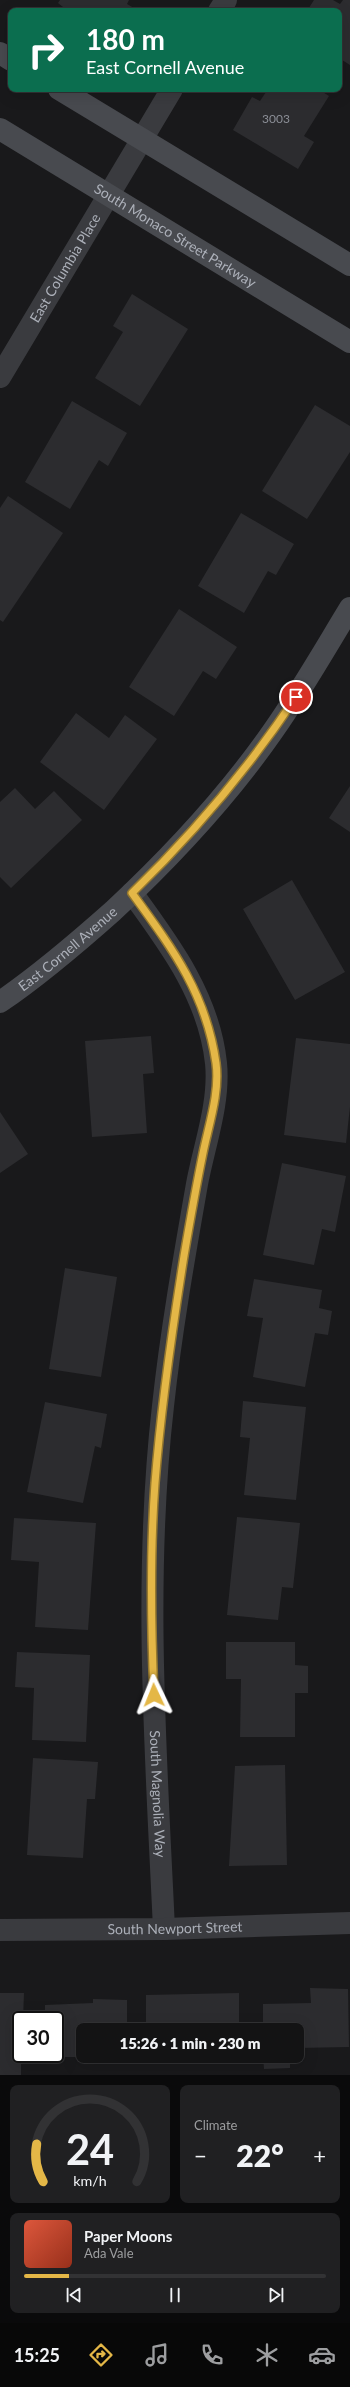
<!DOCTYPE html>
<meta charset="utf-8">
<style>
body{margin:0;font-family:Lato,sans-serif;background:#202022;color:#f1f3f6;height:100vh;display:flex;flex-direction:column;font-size:15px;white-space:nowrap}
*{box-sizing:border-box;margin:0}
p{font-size:13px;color:#9d9ea0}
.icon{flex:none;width:22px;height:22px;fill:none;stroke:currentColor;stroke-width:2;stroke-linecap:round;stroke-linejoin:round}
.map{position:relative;height:2075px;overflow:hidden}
.panel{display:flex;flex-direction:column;gap:10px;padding:10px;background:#0a0a0b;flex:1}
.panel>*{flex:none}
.guide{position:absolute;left:8px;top:8px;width:334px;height:84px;border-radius:8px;box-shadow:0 4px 16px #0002,0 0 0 1px #323234;background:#0b6e4f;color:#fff;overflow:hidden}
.speed{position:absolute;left:12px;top:2011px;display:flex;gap:8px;font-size:20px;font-weight:700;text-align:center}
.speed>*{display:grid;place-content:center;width:52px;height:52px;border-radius:50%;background:#131314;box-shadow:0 4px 16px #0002,0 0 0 1px #323234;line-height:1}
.speed .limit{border:2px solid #111;border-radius:6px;background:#fff;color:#111}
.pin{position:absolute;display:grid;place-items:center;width:34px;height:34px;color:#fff;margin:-17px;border:2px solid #fff;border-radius:50%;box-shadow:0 1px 4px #0007}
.me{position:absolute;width:44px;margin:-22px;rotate:358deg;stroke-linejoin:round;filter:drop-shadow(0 0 3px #0008)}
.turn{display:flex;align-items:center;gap:14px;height:84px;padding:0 12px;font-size:18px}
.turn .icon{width:52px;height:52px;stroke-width:2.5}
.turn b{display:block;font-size:28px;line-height:34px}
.big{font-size:30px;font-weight:800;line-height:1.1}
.panel .card{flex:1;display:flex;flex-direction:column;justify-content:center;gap:6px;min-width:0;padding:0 14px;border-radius:8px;background:#202022}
.panel .dial{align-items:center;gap:0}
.dial svg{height:104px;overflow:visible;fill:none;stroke:#323234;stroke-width:7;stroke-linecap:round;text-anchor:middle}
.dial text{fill:#f1f3f6;stroke:none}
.song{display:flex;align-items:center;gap:12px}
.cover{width:48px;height:48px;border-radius:6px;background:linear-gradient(135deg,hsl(10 70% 55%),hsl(10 70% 35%))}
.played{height:4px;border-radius:2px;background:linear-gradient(90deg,#e4b747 15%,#323234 15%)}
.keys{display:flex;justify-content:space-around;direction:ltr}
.heat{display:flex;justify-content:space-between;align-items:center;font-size:22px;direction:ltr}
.panel .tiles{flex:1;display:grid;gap:10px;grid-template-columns:1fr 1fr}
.card:last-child{grid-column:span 2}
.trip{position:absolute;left:76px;top:2023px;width:228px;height:40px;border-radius:8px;background:#131314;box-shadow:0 4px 16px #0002,0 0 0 1px #323234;font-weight:800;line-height:40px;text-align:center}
.tabs{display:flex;height:64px;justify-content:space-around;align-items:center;background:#080808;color:#9d9ea0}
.tabs .icon{width:28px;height:28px}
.tabs .on{color:#e4b747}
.tabs b{font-size:18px;color:#f1f3f6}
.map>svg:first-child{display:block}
.building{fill:#2c2c2f}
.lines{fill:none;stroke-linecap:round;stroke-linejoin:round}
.street{stroke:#3a3b3f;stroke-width:22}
.secondary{stroke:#484a4f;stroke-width:22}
.route-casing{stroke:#94772e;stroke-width:10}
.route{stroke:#e4b747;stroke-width:7}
.labels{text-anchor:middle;stroke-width:4;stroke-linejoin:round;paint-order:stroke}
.number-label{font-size:12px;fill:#8b8e96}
.street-label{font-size:14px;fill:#acb0b9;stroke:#141416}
</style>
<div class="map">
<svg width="350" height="2075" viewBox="0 0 350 2075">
<rect width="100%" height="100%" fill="#19191b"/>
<g class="building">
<path d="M60,0H129L127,4L139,11H68L58,3Z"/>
<path d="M314,0H333L340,4L343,0H350V65L339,58V11H307Z"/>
<path d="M268,89H318L329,96L304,136L314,142L298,169L233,130L252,97L260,101Z"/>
<path d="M132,294L188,329L140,406L95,378L123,332L113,326Z"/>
<path d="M72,401L127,433L108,466L99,460L70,509L25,482Z"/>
<path d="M315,405L350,426V452L307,519L262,491Z"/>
<path d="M8,496L63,533L3,622L0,620V508Z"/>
<path d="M241,513L294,544L276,575L268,571L244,613L198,586Z"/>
<path d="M179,609L237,647L216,679L203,671L174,716L129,687Z"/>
<path d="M76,713L109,738L125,715L157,739L104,810L40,762Z"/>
<path d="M350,786V832L329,818Z"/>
<path d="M15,788L35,809L54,791L82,820L11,888L0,877V802Z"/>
<path d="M292,880L345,972L295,1000L243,909Z"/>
<path d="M151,1036L154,1073L143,1074L147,1133L92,1137L85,1041Z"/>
<path d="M296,1038L350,1044V1107L346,1143L284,1135Z"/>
<path d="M0,1112L28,1154L0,1173Z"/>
<path d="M282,1163L346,1176L335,1232L322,1229L314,1265L263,1255Z"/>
<path d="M65,1268L117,1277L101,1377L49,1369Z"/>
<path d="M254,1279L322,1290L319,1308L332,1311L328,1335L315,1333L305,1387L253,1377L263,1318L247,1316Z"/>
<path d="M243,1401L306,1407L296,1500L244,1495L250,1438L240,1437Z"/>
<path d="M45,1402L107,1414L101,1448L95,1446L83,1503L27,1492Z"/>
<path d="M237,1517L300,1523L293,1588L282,1587L278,1620L227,1615Z"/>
<path d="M14,1518L96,1523L88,1630L35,1627L39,1562L11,1560Z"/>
<path d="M226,1642H295V1665L308,1666V1693H295V1737H240L241,1679H226Z"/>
<path d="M17,1652L90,1655L86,1742L32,1740L34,1688L15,1687Z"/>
<path d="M33,1758L98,1762L95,1799H87L83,1858L27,1855Z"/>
<path d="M285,1765L287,1865L229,1866L235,1766Z"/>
<path d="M310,1988L348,1989L349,2047L297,2048V2030H263V2004L311,2003Z"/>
<path d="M0,1993H24L23,2020H21V2075H0Z"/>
<path d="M239,1993V2030H146V1995Z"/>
<path d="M93,1999L127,2000V2030H83V2057H46V2054H55V2020H45V2005L93,2003Z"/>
<path d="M146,2056H238V2057L146,2060Z"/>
<path d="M263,2056H290V2068L264,2069Z"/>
</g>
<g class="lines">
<g class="street">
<path d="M219,11L226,0"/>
<path id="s1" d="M0,377L172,89"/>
<path id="s2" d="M132,893C170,945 209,997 216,1063C220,1103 204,1146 197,1184C184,1258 171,1332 163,1406C143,1580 156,1755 164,1929"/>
<path id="s3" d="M0,1930L164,1929L350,1923"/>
</g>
<g class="secondary">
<path d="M0,53L11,60"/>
<path d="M59,89L350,265"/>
<path id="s4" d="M0,129L350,342"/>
<path id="s5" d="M0,1002C40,975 77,943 113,911C172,856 227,797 273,731C301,691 325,649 350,608"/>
</g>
</g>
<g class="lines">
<defs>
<path id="route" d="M154,1695C151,1627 150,1551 155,1483C161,1407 172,1331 184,1256C190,1221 196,1187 203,1153C209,1124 220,1092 216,1063C206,993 172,948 132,893C194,833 248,769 296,697"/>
</defs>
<use href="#route" class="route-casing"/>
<use href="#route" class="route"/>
</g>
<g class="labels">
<g class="number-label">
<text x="276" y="123">3003</text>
</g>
<g class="street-label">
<text dy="5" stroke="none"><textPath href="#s4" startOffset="205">South Monaco Street Parkway</textPath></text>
<text dy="5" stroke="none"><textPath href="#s1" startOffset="127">East Columbia Place</textPath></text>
<text dy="5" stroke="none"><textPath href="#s5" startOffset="86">East Cornell Avenue</textPath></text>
<text dy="5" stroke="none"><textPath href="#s2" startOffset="928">South Magnolia Way</textPath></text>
<text dy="5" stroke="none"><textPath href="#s3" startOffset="175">South Newport Street</textPath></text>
</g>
</g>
</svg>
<div class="speed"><div class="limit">30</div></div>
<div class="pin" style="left:296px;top:697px;background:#d93025"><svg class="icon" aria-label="arrive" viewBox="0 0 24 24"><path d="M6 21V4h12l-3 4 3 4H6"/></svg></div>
<svg class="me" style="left:154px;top:1695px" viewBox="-20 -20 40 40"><path d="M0-17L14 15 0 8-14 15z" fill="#e4b747" stroke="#fff" stroke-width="4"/></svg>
<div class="trip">15:26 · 1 min · 230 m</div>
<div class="guide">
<div class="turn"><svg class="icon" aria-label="right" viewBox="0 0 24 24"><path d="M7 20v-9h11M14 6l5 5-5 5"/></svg><div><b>180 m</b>East Cornell Avenue</div></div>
</div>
</div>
<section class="panel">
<div class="tiles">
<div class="card dial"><svg viewBox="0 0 100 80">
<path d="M14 69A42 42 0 1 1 86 69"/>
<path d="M14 69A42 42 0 0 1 9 40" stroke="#e4b747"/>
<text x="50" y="56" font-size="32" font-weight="700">24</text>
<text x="50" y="72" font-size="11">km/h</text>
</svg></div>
<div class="card"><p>Climate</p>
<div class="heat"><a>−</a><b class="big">22°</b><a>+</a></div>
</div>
<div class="card">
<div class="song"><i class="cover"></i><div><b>Paper Moons</b><p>Ada Vale</p></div></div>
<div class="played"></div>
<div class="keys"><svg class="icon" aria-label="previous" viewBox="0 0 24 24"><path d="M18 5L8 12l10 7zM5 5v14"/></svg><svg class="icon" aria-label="pause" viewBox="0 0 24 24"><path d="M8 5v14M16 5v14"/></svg><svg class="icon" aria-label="next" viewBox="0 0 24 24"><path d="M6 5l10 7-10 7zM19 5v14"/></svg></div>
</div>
</div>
</section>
<nav class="tabs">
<b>15:25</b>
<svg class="icon on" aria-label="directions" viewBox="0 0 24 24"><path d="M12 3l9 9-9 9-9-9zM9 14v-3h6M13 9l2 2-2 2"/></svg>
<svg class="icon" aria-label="music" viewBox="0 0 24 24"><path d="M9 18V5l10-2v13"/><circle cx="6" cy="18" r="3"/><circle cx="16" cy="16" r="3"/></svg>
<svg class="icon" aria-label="phone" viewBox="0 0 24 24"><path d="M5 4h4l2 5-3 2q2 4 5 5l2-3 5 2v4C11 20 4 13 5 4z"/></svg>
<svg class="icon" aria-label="climate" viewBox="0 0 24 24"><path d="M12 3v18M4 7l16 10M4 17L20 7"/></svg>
<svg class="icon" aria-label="car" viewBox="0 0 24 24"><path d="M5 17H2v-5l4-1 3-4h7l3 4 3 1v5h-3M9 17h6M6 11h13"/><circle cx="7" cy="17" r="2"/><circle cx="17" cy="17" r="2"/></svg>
</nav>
